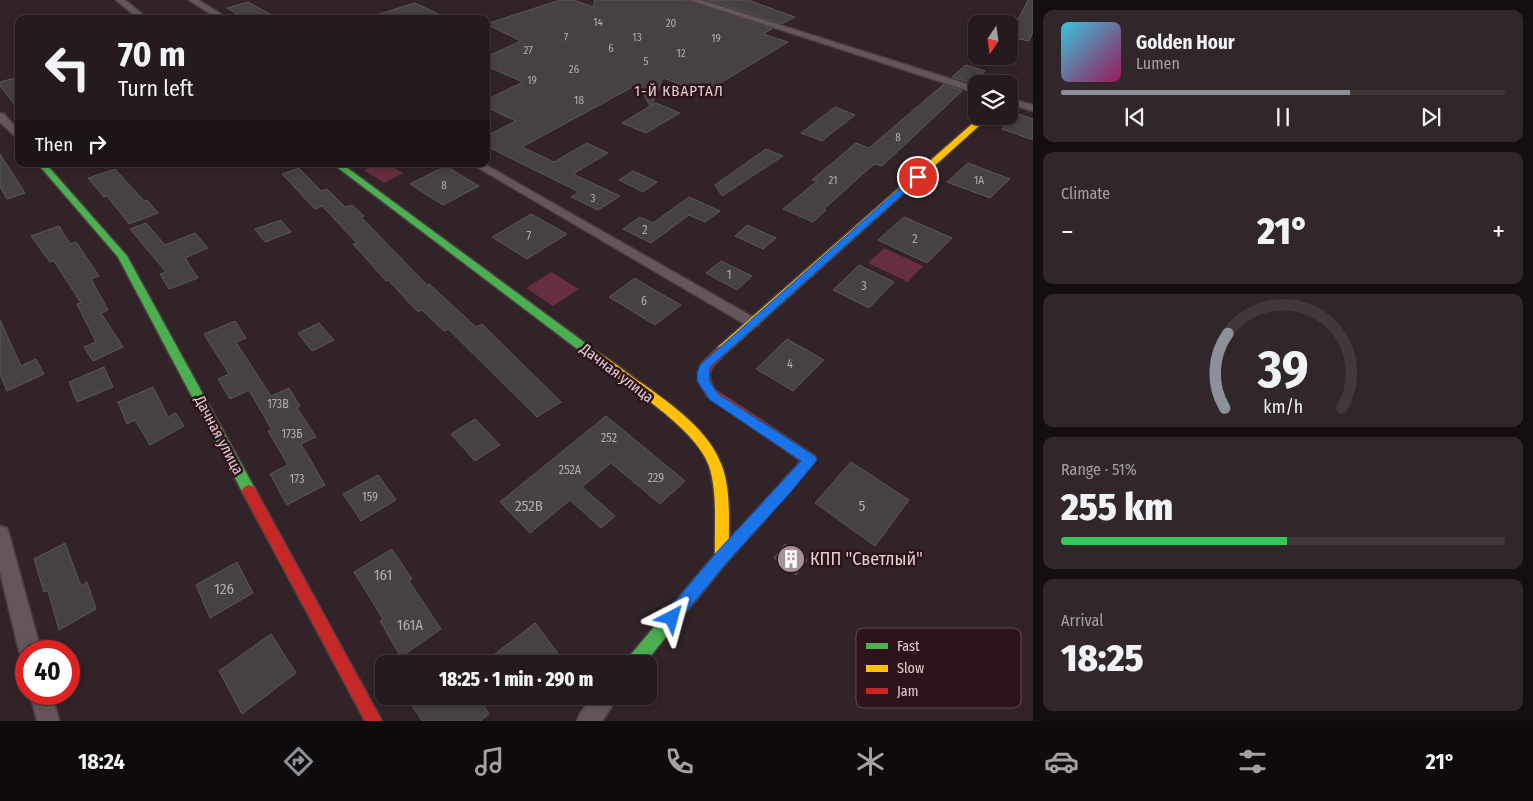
<!DOCTYPE html>
<meta charset="utf-8">
<style>
body{margin:0;font-family:"Fira Sans Condensed",sans-serif;background:#31272a;color:#f1f3f6;height:100vh;display:flex;flex-direction:column;font-size:19px;white-space:nowrap}
*{box-sizing:border-box;margin:0}
p{font-size:16px;color:#a3a1a4}
.icon{flex:none;width:28px;height:28px;fill:none;stroke:currentColor;stroke-width:2;stroke-linecap:round;stroke-linejoin:round}
.map{position:relative;flex:1;overflow:hidden}
.panel{display:flex;flex-direction:column;gap:10px;padding:10px;background:#140e10;width:500px}
.panel>*{flex:none}
.banner{position:absolute;left:15px;top:15px;width:475px;height:152px;border-radius:10px;box-shadow:0 2px 8px #0003,0 0 0 1px #42383b;background:#251a1d;color:#f1f3f6;overflow:hidden}
.needle{width:32px;rotate:193deg}
.controls{position:absolute;left:968px;top:15px;display:grid;gap:10px}
.controls a{display:grid;place-items:center;width:50px;height:50px;border-radius:10px;background:#251a1d;box-shadow:0 2px 8px #0003,0 0 0 1px #42383b;font-size:25px}
.speed{position:absolute;left:15px;top:640px;display:flex;gap:10px;font-size:25px;font-weight:700;text-align:center}
.speed>*{display:grid;place-content:center;width:65px;height:65px;border-radius:50%;background:#251a1d;box-shadow:0 2px 8px #0003,0 0 0 1px #42383b;line-height:1}
.speed .limit{border:8px solid #d22;background:#fff;color:#111}
.pin{position:absolute;display:grid;place-items:center;width:42px;height:42px;color:#fff;margin:-21px;border:2px solid #fff;border-radius:50%;box-shadow:0 1px 5px #0007}
.me{position:absolute;width:55px;margin:-28px;rotate:39deg;stroke-linejoin:round;filter:drop-shadow(0 0 4px #0008)}
.turn{display:flex;align-items:center;gap:18px;height:105px;padding:0 20px;font-size:22px}
.turn .icon{width:65px;height:65px;stroke-width:2.5}
.turn b{display:block;font-size:35px;line-height:42px}
.then{display:flex;align-items:center;height:48px;padding:0 20px;background:#0003;gap:10px;font-size:19px}
.big{font-size:38px;font-weight:800;line-height:1.1}
.panel .card{flex:1;display:flex;flex-direction:column;justify-content:center;gap:8px;min-width:0;padding:0 18px;border-radius:10px;background:#31272a}
.panel .dial{align-items:center;gap:0}
.dial svg{height:130px;overflow:visible;fill:none;stroke:#42383b;stroke-width:7;stroke-linecap:round;text-anchor:middle}
.dial text{fill:#f1f3f6;stroke:none}
.song{display:flex;align-items:center;gap:15px}
.cover{width:60px;height:60px;border-radius:8px;background:linear-gradient(135deg,hsl(190 70% 55%),hsl(330 70% 35%))}
.played{height:5px;border-radius:2px;background:linear-gradient(90deg,#8c9099 65%,#42383b 65%)}
.keys{display:flex;justify-content:space-around;direction:ltr}
.heat{display:flex;justify-content:space-between;align-items:center;font-size:28px;direction:ltr}
.charge{height:8px;border-radius:4px;background:linear-gradient(90deg,#34c759 51%,#42383b 0)}
.trip{position:absolute;left:375px;top:655px;width:282px;height:50px;border-radius:10px;background:#251a1d;box-shadow:0 2px 8px #0003,0 0 0 1px #42383b;font-weight:800;line-height:50px;text-align:center}
.menu{display:flex;height:80px;justify-content:space-around;align-items:center;background:#0f0a0c;color:#a3a1a4}
.menu .icon{width:35px;height:35px}
.menu .active{color:#8c9099}
.menu b{font-size:22px;color:#f1f3f6}
main{display:flex;flex:1;min-height:0}
.map>svg:first-child{display:block}
.green{fill:#662e3e}
.building{fill:#454241;stroke:#5a5856}
.lines{fill:none;stroke-linecap:round;stroke-linejoin:round}
.street-casing{stroke:#4c3f42;stroke-width:3}
.fast-casing{stroke:#4c3f42;stroke-width:3}
.slow-casing{stroke:#4c3f42;stroke-width:3}
.jam-casing{stroke:#4c3f42;stroke-width:3}
.street{fill:#635759;fill-rule:evenodd}
.fast{fill:#4caf50;fill-rule:evenodd}
.slow{fill:#ffc107;fill-rule:evenodd}
.jam{fill:#c62828;fill-rule:evenodd}
.route{fill:#1a73e8;stroke:#114b97}
.labels{text-anchor:middle;stroke-width:5;stroke-linejoin:round;paint-order:stroke}
.far-number-label{font-size:11px;fill:#b9abad}
.number-label{font-size:12px;fill:#b9abad}
.far-quarter-label{font-size:15px;letter-spacing:1px;fill:#e0ced1;stroke:#2d141a}
.street-label{font-size:15px;fill:#e0ced1;stroke:#2d141a}
.near-number-label{font-size:15px;fill:#b9abad}
.near-poi-label{font-size:18px;fill:#e0ced1;stroke:#2d141a;text-anchor:start}
.key{fill:#2d141a;stroke:#634c51;stroke-width:1}
.key-label{font-size:14px;fill:#e0ced1}
</style>
<main>
<div class="map">
<svg width="1033" height="721" viewBox="0 0 1033 721">
<rect width="100%" height="100%" fill="#312327"/>
<g class="green">
<path d="M377,164H388L403,173L384,183L364,170Z"/>
<path d="M884,248L923,266L908,282L868,263Z"/>
<path d="M551,272L579,289L553,306L526,288Z"/>
</g>
<g class="building">
<path d="M560,0H574L593,7L595,0H687L772,29L763,34L788,42L704,93L663,78L652,105L656,103L680,113L646,133L622,123L650,106L638,84L522,147L554,162L587,143L608,153L573,174L620,196L598,210L571,197L579,192L486,146V136L516,121L486,107V100L523,82L486,66V57L521,41L486,24Z"/>
<path d="M707,0H748L795,17L782,24Z"/>
<path d="M1028,0H1033V32L1029,41L1009,37Z"/>
<path d="M248,2L279,19H245L227,8Z"/>
<path d="M415,3L449,19H376V15Z"/>
<path d="M966,65L985,71L971,83L952,77Z"/>
<path d="M19,77V110L0,86V82Z"/>
<path d="M944,84L962,91L882,166L874,164L824,209L826,210L813,222L783,209L817,181L812,180L856,143L869,148Z"/>
<path d="M835,107L855,115L822,141L801,133Z"/>
<path d="M1019,114L1033,119V140L1002,129Z"/>
<path d="M766,149L783,156L722,196L715,185Z"/>
<path d="M0,154L25,193L7,199L0,187Z"/>
<path d="M968,163L1010,179L990,198L947,182Z"/>
<path d="M446,166L479,186L443,205L410,184Z"/>
<path d="M299,168L321,191L327,189L345,207L352,205L364,216L361,217L427,285L429,284L476,327L482,324L561,402L537,417L448,329L444,331L422,310L418,312L388,280L386,281L353,244L357,243L322,206L315,209L282,174Z"/>
<path d="M115,169L144,201L147,200L158,213L129,224L107,196L104,197L88,178Z"/>
<path d="M633,171L657,182L643,192L619,180Z"/>
<path d="M689,197L720,211L705,222L689,215L651,243L623,229L640,217L653,223Z"/>
<path d="M531,214L567,234L527,259L492,237Z"/>
<path d="M904,217L952,238L927,263L878,240Z"/>
<path d="M281,220L291,232L265,242L255,229Z"/>
<path d="M146,223L165,245L195,233L208,248L185,258L198,278L169,289L160,274L166,272L130,229Z"/>
<path d="M747,225L776,238L763,249L735,236Z"/>
<path d="M59,226L70,244L76,242L99,276L91,279L108,310L101,313L123,347L93,361L84,347L96,342L77,304L81,303L54,261L50,262L31,236Z"/>
<path d="M721,261L752,276L737,290L706,273Z"/>
<path d="M859,265L894,282L869,308L833,290Z"/>
<path d="M635,278L658,292L681,305L655,325L609,297Z"/>
<path d="M0,320L21,366L36,359L44,374L7,391L0,374Z"/>
<path d="M235,321L246,338L236,342L271,396L289,388L300,406L297,408L316,437L301,444L325,485L287,505L270,474L288,465L268,431L272,430L249,390L230,399L218,379L229,374L204,334Z"/>
<path d="M319,323L334,340L312,351L298,333Z"/>
<path d="M787,339L824,360L793,391L756,369Z"/>
<path d="M104,367L113,387L77,402L69,382Z"/>
<path d="M153,387L168,417L176,413L184,426L150,445L135,420L127,424L118,402Z"/>
<path d="M606,416L685,481L660,504L611,463L582,487L615,516L601,528L570,500L530,533L500,502Z"/>
<path d="M475,419L500,445L475,461L451,434Z"/>
<path d="M851,462L909,500L875,546L815,503Z"/>
<path d="M378,475L396,500L361,521L343,494Z"/>
<path d="M65,543L81,586L87,582L96,609L59,630L48,591L44,592L34,559Z"/>
<path d="M785,544L807,560L796,575L774,558Z"/>
<path d="M392,549L412,579L409,581L441,629L401,657L380,621L383,619L354,572Z"/>
<path d="M237,562L253,593L210,618L196,585Z"/>
<path d="M535,623L566,664H482Z"/>
<path d="M271,634L296,673L242,714L219,671Z"/>
<path d="M418,696H477L489,714L480,721H422L410,702Z"/>
</g>
<g class="lines">
<defs>
<g id="street">
<path d="M116,0H125L148,19H139Z"/>
<path d="M189,0H198L229,19H219Z"/>
<path d="M689,0H701L976,87V93Z"/>
<path d="M1009,98L1033,105V111L1009,104Z"/>
<path d="M0,113L4,114L19,131V140L0,122Z"/>
<path d="M472,164H484L758,320L760,323L758,326H748Z"/>
<path d="M0,526L7,528L9,534L41,651H26V660L23,658L19,651L0,572Z"/>
<path d="M30,694H52L59,721H37Z"/>
<path d="M594,696H619L602,721H577L580,713Z"/>
</g>
<g id="fast">
<path d="M38,164H46L127,256L254,487L256,491L254,495L249,497L244,495L118,257Z"/>
<path d="M333,164H342L596,351L598,354L596,357H588Z"/>
<path d="M757,513L762,515L764,519L762,523L727,562L644,664H626L628,658L717,552L752,515Z"/>
</g>
<g id="slow">
<path d="M981,116H990L726,353H718L716,350L718,347Z"/>
<path d="M592,350C605,354 630,376 643,384C672,405 709,430 722,466C732,494 728,527 729,557L727,562L722,564L717,562L715,557C714,527 718,494 709,466C696,427 621,382 588,357L586,354Z"/>
</g>
<g id="jam">
<path d="M722,346L728,350C717,366 701,368 715,390L815,456L816,460L762,523L757,525L752,523L750,519L752,515L801,461L707,396C697,381 694,369 709,356C713,352 716,348 722,346Z"/>
<path d="M249,485L254,487L382,721H365L244,495L242,491L244,487Z"/>
</g>
</defs>
<use href="#street" class="street-casing"/>
<use href="#fast" class="fast-casing"/>
<use href="#slow" class="slow-casing"/>
<use href="#jam" class="jam-casing"/>
<use href="#street" class="street"/>
<use href="#fast" class="fast"/>
<use href="#slow" class="slow"/>
<use href="#jam" class="jam"/>
</g>
<path class="route" d="M915,175L922,177L710,367L709,380L718,394L815,456L817,460L790,493L727,562L677,623L672,626L666,623L664,618L666,612L717,552L801,461L710,400L697,381V373L700,365Z"/>
<defs>
<symbol id="building-disc" viewBox="-11 -11 22 22"><circle r="9.5" fill="#a39296" stroke="#2d141a"/><path d="M-4-6H4V6H1V3H-1V6H-4ZM-2.5-4.3h1.7v1.8h-1.7ZM.8-4.3h1.7v1.8H.8ZM-2.5-1h1.7V.8h-1.7ZM.8-1h1.7V.8H.8Z" fill="#fff"/></symbol>
</defs>
<g fill-rule="evenodd">
<use href="#building-disc" x="775" y="543" width="32" height="32"/>
</g>
<g class="labels">
<g class="far-number-label">
<text x="598" y="26">14</text>
<text x="671" y="27">20</text>
<text x="566" y="41">7</text>
<text x="637" y="41">13</text>
<text x="716" y="42">19</text>
<text x="611" y="52">6</text>
<text x="528" y="54">27</text>
<text x="681" y="57">12</text>
<text x="646" y="65">5</text>
<text x="574" y="73">26</text>
<text x="532" y="84">19</text>
<text x="579" y="104">18</text>
<text x="898" y="141">8</text>
<text x="833" y="184">21</text>
<text x="979" y="184">1А</text>
<text x="444" y="189">8</text>
<text x="593" y="202">3</text>
</g>
<g class="number-label">
<text x="645" y="234">2</text>
<text x="529" y="240">7</text>
<text x="915" y="243">2</text>
<text x="729" y="279">1</text>
<text x="864" y="290">3</text>
<text x="644" y="305">6</text>
<text x="790" y="368">4</text>
<text x="278" y="408">173В</text>
<text x="292" y="438">173Б</text>
<text x="609" y="442">252</text>
<text x="570" y="474">252А</text>
<text x="656" y="482">229</text>
<text x="297" y="483">173</text>
<text x="370" y="501">159</text>
</g>
<g class="far-quarter-label">
<text x="679" y="96">1-Й КВАРТАЛ</text>
</g>
<g class="street-label">
<text transform="translate(617 373) rotate(37)" y="5">Дачная улица</text>
<text transform="translate(219 435) rotate(62)" y="5">Дачная улица</text>
</g>
<g class="near-number-label">
<text x="529" y="511">252В</text>
<text x="862" y="511">5</text>
<text x="383" y="580">161</text>
<text x="224" y="594">126</text>
<text x="410" y="630">161А</text>
</g>
<g class="near-poi-label">
<text x="810" y="565">КПП "Светлый"</text>
</g>
</g>
<rect x="856" y="628" width="165" height="80" rx="8" class="key"/>
<rect x="866" y="643" width="22" height="6" fill="#4caf50"/>
<rect x="866" y="665" width="22" height="7" fill="#ffc107"/>
<rect x="866" y="688" width="22" height="6" fill="#c62828"/>
<g class="key-label">
<text x="897" y="651">Fast</text>
<text x="897" y="673">Slow</text>
<text x="897" y="696">Jam</text>
</g>
</svg>
<div class="controls">
<a><svg class="needle" viewBox="-14 -14 28 28"><path d="M0-13l5 13h-10z" fill="#e53935"/><path d="M0 13l5-13h-10z" fill="#a3a1a4"/></svg></a>
<a><svg class="icon" aria-label="layers" viewBox="0 0 24 24"><path d="M12 4l9 5-9 5-9-5zM3 14l9 5 9-5"/></svg></a>
</div>
<div class="speed"><div class="limit">40</div></div>
<div class="pin" style="left:918px;top:177px;background:#d93025"><svg class="icon" aria-label="arrive" viewBox="0 0 24 24"><path d="M6 21V4h12l-3 4 3 4H6"/></svg></div>
<svg class="me" style="left:672px;top:618px" viewBox="-20 -20 40 40"><path d="M0-17L14 15 0 8-14 15z" fill="#1a73e8" stroke="#fff" stroke-width="4"/></svg>
<div class="trip">18:25 · 1 min · 290 m</div>
<div class="banner">
<div class="turn"><svg class="icon" aria-label="left" viewBox="0 0 24 24"><path d="M17 20v-9H6M10 6l-5 5 5 5"/></svg><div><b>70 m</b>Turn left</div></div>
<div class="then">Then<svg class="icon" aria-label="right" viewBox="0 0 24 24"><path d="M7 20v-9h11M14 6l5 5-5 5"/></svg></div>
</div>
</div>
<section class="panel">
<div class="card">
<div class="song"><i class="cover"></i><div><b>Golden Hour</b><p>Lumen</p></div></div>
<div class="played"></div>
<div class="keys"><svg class="icon" aria-label="previous" viewBox="0 0 24 24"><path d="M18 5L8 12l10 7zM5 5v14"/></svg><svg class="icon" aria-label="pause" viewBox="0 0 24 24"><path d="M8 5v14M16 5v14"/></svg><svg class="icon" aria-label="next" viewBox="0 0 24 24"><path d="M6 5l10 7-10 7zM19 5v14"/></svg></div>
</div>
<div class="card"><p>Climate</p>
<div class="heat"><a>−</a><b class="big">21°</b><a>+</a></div>
</div>
<div class="card dial"><svg viewBox="0 0 100 80">
<path d="M14 69A42 42 0 1 1 86 69"/>
<path d="M14 69A42 42 0 0 1 16 23" stroke="#8c9099"/>
<text x="50" y="56" font-size="32" font-weight="700">39</text>
<text x="50" y="72" font-size="11">km/h</text>
</svg></div>
<div class="card"><p>Range · 51%</p><b class="big">255 km</b><div class="charge"></div></div>
<div class="card"><p>Arrival</p><b class="big">18:25</b></div>
</section>
</main>
<nav class="menu">
<b>18:24</b>
<svg class="icon active" aria-label="directions" viewBox="0 0 24 24"><path d="M12 3l9 9-9 9-9-9zM9 14v-3h6M13 9l2 2-2 2"/></svg>
<svg class="icon" aria-label="music" viewBox="0 0 24 24"><path d="M9 18V5l10-2v13"/><circle cx="6" cy="18" r="3"/><circle cx="16" cy="16" r="3"/></svg>
<svg class="icon" aria-label="phone" viewBox="0 0 24 24"><path d="M5 4h4l2 5-3 2q2 4 5 5l2-3 5 2v4C11 20 4 13 5 4z"/></svg>
<svg class="icon" aria-label="climate" viewBox="0 0 24 24"><path d="M12 3v18M4 7l16 10M4 17L20 7"/></svg>
<svg class="icon" aria-label="car" viewBox="0 0 24 24"><path d="M5 17H2v-5l4-1 3-4h7l3 4 3 1v5h-3M9 17h6M6 11h13"/><circle cx="7" cy="17" r="2"/><circle cx="17" cy="17" r="2"/></svg>
<svg class="icon" aria-label="filters" viewBox="0 0 24 24"><path d="M4 7h16M4 17h16"/><circle cx="9" cy="7" r="2"/><circle cx="15" cy="17" r="2"/></svg>
<b>21°</b>
</nav>
